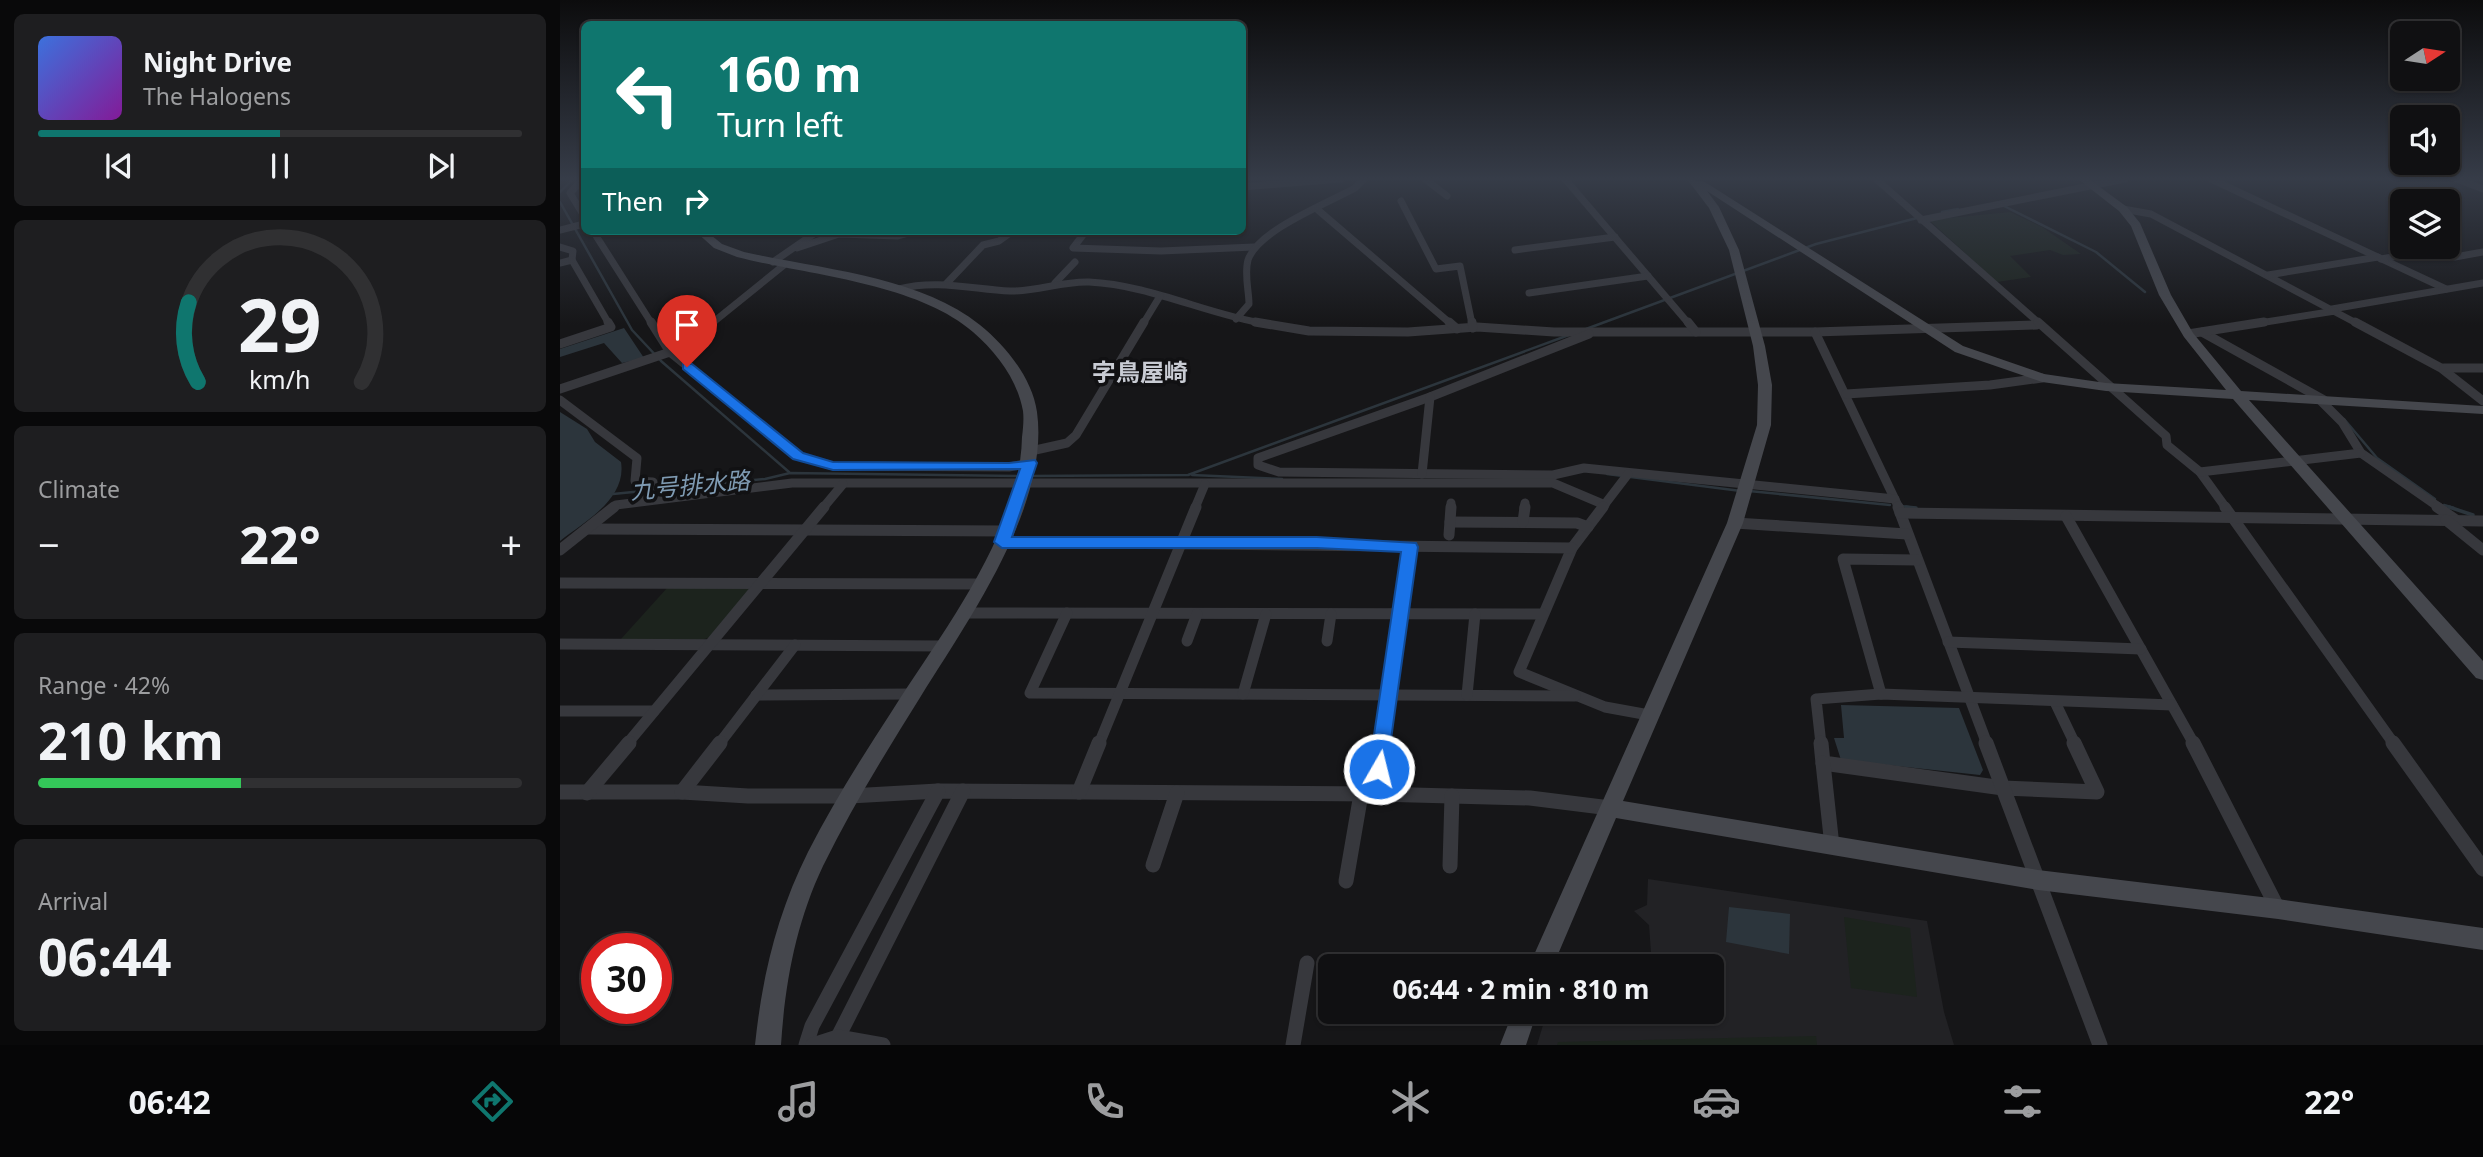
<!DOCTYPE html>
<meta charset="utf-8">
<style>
body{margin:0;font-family:"Noto Sans","Noto Sans JP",sans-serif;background:#1e1e20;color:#f1f3f6;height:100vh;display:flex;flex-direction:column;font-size:26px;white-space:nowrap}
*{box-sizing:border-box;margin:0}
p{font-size:23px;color:#9c9d9f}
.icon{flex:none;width:38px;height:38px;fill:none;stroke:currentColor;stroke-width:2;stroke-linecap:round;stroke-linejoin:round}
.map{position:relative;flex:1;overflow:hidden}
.details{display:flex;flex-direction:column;gap:14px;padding:14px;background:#09090a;width:560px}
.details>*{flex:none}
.hud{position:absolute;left:21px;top:21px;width:665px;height:214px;border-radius:10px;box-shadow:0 2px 5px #0004,0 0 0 2px #303032;background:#0f766e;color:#fff;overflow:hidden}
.needle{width:46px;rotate:78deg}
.fabs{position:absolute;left:1830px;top:21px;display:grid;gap:14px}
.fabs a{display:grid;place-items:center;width:70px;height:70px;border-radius:10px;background:#101012;box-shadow:0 2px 5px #0004,0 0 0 2px #303032;font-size:35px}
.speed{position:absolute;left:21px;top:933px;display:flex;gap:14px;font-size:35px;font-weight:700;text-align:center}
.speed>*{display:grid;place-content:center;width:91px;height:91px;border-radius:50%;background:#101012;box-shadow:0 2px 5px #0004,0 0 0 2px #303032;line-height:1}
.speed .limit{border:10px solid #d22;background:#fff;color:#111}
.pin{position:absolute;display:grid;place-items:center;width:60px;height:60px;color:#fff;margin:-72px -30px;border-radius:50% 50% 50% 0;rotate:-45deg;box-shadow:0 0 7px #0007}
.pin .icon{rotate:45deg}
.me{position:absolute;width:77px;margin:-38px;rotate:8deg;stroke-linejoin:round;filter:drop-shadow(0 0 5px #0008)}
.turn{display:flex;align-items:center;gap:24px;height:147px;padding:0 21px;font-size:32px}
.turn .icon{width:91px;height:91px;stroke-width:2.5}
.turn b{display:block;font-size:49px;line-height:60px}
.then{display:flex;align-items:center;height:66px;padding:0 21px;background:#0003;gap:14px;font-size:26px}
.big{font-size:52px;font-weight:700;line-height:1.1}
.details .tile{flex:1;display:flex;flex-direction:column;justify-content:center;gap:10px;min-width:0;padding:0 24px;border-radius:10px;background:#1e1e20}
.details .dial{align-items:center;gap:0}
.dial svg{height:182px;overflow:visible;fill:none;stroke:#303032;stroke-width:7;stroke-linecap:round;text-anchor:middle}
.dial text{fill:#f1f3f6;stroke:none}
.song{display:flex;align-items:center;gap:21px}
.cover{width:84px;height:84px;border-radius:10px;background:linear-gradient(135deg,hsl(220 70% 55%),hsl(290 70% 35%))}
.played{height:7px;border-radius:4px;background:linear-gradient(90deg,#0f766e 50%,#303032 50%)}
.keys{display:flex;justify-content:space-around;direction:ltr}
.heat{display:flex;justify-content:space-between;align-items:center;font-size:38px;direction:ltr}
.charge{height:10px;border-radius:5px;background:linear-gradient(90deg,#34c759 42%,#303032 0)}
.trip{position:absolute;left:758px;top:954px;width:406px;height:70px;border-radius:10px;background:#101012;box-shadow:0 2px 5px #0004,0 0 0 2px #303032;font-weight:700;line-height:70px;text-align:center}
.dock{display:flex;height:112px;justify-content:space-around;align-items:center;background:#060607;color:#9c9d9f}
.dock .icon{width:49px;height:49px}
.dock .current{color:#0f766e}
.dock b{font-size:32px;color:#f1f3f6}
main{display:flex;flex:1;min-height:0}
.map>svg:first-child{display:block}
.built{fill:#222225}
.green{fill:#1c231d}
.water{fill:#2c353c}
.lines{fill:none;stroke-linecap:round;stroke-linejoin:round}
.stream-far1{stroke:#2c353c;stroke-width:2.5}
.stream{stroke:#2c353c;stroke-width:3.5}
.street-far3{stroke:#37383d;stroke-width:7}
.street-far2{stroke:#37383d;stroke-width:9}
.street-far1{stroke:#37383d;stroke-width:11}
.street{stroke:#37383d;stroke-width:15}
.secondary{fill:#45474d;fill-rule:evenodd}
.route{fill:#1a73e8;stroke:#114b97;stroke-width:2}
.labels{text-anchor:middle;stroke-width:7;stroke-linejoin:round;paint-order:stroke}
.neighbourhood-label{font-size:24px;font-weight:bold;fill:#c9ccd4;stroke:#111113}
.water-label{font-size:24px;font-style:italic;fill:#7f9bb3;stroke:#111113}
</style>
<main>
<section class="details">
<div class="tile">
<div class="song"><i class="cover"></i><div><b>Night Drive</b><p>The Halogens</p></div></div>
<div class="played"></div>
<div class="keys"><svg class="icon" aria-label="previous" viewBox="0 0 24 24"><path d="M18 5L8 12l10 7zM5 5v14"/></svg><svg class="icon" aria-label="pause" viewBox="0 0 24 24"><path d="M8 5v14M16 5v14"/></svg><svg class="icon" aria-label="next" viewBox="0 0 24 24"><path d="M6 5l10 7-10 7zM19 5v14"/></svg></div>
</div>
<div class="tile dial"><svg viewBox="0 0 100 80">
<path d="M14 69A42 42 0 1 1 86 69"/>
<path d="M14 69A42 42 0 0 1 10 34" stroke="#0f766e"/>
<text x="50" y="56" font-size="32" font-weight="700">29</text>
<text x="50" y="72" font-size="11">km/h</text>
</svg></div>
<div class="tile"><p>Climate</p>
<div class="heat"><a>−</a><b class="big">22°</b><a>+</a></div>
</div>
<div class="tile"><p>Range · 42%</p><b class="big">210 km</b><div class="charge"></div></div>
<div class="tile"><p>Arrival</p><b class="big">06:44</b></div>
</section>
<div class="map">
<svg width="1923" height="1045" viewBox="0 0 1923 1045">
<rect width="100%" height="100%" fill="#161618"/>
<path class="built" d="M1088,879L1367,921L1384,1012L1394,1045H977L987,1012H1152V966H1092L1089,925L1074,911L1087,905Z"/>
<g class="green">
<path d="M1450,212L1482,227L1521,254L1503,255L1490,250L1450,256L1471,277L1437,282L1369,220Z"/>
<path d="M108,587H188L189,591L153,636L142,640L61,639Z"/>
<path d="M1284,917L1350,928L1357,997L1291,988Z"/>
<path d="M1256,1036L1257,1045H997L998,1042Z"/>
</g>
<g class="water">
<path d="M64,328L84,358L62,363L44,343L0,357V349Z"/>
<path d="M0,412L27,429L35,442L61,462C67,499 24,522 0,541Z"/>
<path d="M1281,705L1399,708L1423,770L1420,775L1281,760L1274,738H1284Z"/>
<path d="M1169,907L1230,914L1229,954L1166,942Z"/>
</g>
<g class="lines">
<g class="stream-far1">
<path d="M0,192L13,179"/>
<path d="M0,202L72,330L101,361L229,472"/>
<path d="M1442,205L1536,252L1585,292"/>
<path d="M1382,212L1398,209"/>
<path d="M1026,329L1256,244L1357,218"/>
<path d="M1784,419L1817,458L1875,499"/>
<path d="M1047,474L1181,491"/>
<path d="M632,475L722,479"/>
<path d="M468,476L628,475L1009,335"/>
<path d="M1189,491L1330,505"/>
<path d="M53,494L205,479L230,473L460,476"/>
<path d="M1884,505L1894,508"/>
<path d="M1341,506L1356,508"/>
</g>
<g class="stream">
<path d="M1346,507L1356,508"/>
<path d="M1889,507L1913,515"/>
</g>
<g class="street-far3">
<path d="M23,179L10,193L24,216"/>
<path d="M865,179L887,196"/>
<path d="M1005,179L1129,324"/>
<path d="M1316,179L1480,324"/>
<path d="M1651,179L1886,289"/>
<path d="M1897,179L1923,189"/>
<path d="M682,187L781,179"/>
<path d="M841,201L876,269L900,266L912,324"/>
<path d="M1563,209L1591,214L1798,324"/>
<path d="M758,210L891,324"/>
<path d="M1361,220L1565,179"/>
<path d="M0,230L24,224"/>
<path d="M33,231L92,324"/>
<path d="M526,231L513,248L601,251L694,247"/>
<path d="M0,247L13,251L12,260L0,263"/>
<path d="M237,248L279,234L338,236L356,231"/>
<path d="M955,250L1055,237"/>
<path d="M1821,259L1878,249L1895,257L1923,252"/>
<path d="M12,260L49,324"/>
<path d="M213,262L258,231"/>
<path d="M1708,275L1818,257"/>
<path d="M495,283L515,262"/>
<path d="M386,284L423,245L439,241L453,231"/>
<path d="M339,289C376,279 412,289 450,291C476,292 502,281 529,282C590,285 646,314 706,324"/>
<path d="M969,293L1088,276"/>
<path d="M1772,309L1923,283"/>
<path d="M676,319L689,304C689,291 684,274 688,260C698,230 768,203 795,188L804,179"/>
<path d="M151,324L224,265"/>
<path d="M583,324L600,296"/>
<path d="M1693,324L1775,311"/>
</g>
<g class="street-far2">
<path d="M91,322L110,352"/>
<path d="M695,322L749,331L848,332L917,327L994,332H1255L1477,325"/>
<path d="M889,322L897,329"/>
<path d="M912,322L913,328"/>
<path d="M1128,322L1136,332"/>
<path d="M1478,322L1606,436L1607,445L1640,472L1666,508"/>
<path d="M1795,322L1881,368L1923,401"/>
<path d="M1255,332L1339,508"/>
<path d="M1642,332L1764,400"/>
<path d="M1029,334L870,397L698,458V465L719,472L993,475L1024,468L1335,499"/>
<path d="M1628,334L1704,322"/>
<path d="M0,344L51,327L48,322"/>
<path d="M113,354L153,322"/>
<path d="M1884,368H1923"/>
<path d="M0,389L110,352L238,456L273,466L449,467L470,463"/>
<path d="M1286,394L1430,385L1482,378"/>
<path d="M0,400L77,458L75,481L93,482L80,500"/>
<path d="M1760,400L1782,422L1801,453L1880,508"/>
<path d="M471,451L507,443L516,435L584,322"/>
<path d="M1640,472L1801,453"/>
<path d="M862,474L870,397"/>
<path d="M52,508L56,505L232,483H993L1045,505"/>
<path d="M263,508L283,484"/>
<path d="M635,508L645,484"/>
<path d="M891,508V503"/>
<path d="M964,508L965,503"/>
<path d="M1042,508L1068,474"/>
</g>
<g class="street-far1">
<path d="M1043,507L1012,548L959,672L1045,707L1089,715"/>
<path d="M1338,507L1427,744"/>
<path d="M1665,507L1834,744"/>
<path d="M1877,507L1896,520"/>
<path d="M1340,513L1923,521"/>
<path d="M1506,516L1634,744"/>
<path d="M1886,520L1923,550"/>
<path d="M890,522L1017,523L1028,527"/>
<path d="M963,522L965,507"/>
<path d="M1175,523L1347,534"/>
<path d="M27,529L447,531"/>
<path d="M889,535L891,507"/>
<path d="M442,542L1012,548"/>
<path d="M0,550L54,507"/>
<path d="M0,583L419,584"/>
<path d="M403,613L983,614"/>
<path d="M507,613L470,693L1015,696"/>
<path d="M627,641L637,614"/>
<path d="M767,641L771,614"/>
<path d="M1388,642L1581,649"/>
<path d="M0,644L382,646"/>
<path d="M683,694L706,614"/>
<path d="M1321,694L1283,559L1357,560"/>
<path d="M196,695L352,694"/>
<path d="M907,695L915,614"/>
<path d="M1495,702L1515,744"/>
<path d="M0,711H94"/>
<path d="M67,744L264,507"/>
<path d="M159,744L235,645"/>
<path d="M539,744L636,507"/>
<path d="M823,744L850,547"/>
<path d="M1261,744L1256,699L1321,694L1612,705"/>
</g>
<g class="street">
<path d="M1261,743L1263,763L1443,788L1537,792L1514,743"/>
<path d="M1426,743L1540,1045"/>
<path d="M1633,743L1718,909"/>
<path d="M1833,743L1923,869"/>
<path d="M1263,763L1272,846"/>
<path d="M0,792H122L188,796H290L378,791L816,794L970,798L1050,808"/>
<path d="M122,792L160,743"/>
<path d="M519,792L539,743"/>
<path d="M27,793L69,743"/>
<path d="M816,794L823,743"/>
<path d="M593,865L617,793"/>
<path d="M890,866L892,796"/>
<path d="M786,881L801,794"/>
<path d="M278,1037L403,791"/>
<path d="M246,1045L252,1026L378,791"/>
<path d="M253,1045L278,1037L323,1045"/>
<path d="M733,1045L747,963"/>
</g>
<g class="secondary">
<path d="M1127,179L1145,182L1403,346L1484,374L1546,383L1666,390L1624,337L1599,295L1571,226L1559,211L1518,179H1529L1567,207L1580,223L1611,295L1633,333L1681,391L1923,406V414L1689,400L1923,661V680L1916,678L1673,399L1546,391L1482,382L1395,352L1147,191L1159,207L1179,250L1205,346L1212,385L1211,425L1183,523L1063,801L1478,870L1718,899L1923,928V950L1718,919L1478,890L1056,818L993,966H969L1167,523L1197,425L1198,385L1193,346L1169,250L1149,208Z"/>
<path d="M135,231H146L162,244L184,252C259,269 359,276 420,325C446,346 472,378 477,412C490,506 408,620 361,696C326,752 292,807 263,866C236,923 225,983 221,1045H195C202,977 217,914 248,852C273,803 302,757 332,711C382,632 460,534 462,437C463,429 464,419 463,411C457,379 437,353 413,332C357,283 248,275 177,257L154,248Z"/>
<path d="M953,1012H977L966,1045H940Z"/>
</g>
</g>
<linearGradient id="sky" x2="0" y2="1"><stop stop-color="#0c0c0d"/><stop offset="0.55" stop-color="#363c48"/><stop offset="1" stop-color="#363c48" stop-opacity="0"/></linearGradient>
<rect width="1923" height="325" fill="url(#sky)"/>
<path class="route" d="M123,364H132L243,453L273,462L449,463L475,460L477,463L452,537H757L856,543L858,547L826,775H812L809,769L841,552L757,548H442L434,542L460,469L273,470L233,459L123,369Z"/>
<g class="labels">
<g class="neighbourhood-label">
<text x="580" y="381">字鳥屋崎</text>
</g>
<g class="water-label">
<text transform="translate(130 486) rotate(-5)" y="8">九号排水路</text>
</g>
</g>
</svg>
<div class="fabs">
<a><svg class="needle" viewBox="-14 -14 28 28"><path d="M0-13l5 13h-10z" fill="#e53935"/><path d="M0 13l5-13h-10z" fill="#9c9d9f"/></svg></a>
<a><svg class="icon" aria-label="sound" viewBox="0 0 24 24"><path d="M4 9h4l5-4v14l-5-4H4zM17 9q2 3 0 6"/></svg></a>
<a><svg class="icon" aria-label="layers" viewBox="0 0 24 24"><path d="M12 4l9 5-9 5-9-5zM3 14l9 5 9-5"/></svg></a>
</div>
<div class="speed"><div class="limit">30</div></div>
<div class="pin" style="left:127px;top:367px;background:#d93025"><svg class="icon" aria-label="arrive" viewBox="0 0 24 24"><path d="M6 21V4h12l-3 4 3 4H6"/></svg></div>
<svg class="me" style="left:819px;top:769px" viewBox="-20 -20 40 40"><circle r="17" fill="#1a73e8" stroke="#fff" stroke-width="3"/><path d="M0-11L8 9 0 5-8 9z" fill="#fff"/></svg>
<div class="trip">06:44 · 2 min · 810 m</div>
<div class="hud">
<div class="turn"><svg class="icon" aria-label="left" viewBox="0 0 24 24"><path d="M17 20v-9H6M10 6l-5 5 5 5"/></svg><div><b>160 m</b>Turn left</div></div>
<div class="then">Then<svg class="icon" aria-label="right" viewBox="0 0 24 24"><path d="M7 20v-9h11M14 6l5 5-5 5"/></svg></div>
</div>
</div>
</main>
<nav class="dock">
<b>06:42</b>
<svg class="icon current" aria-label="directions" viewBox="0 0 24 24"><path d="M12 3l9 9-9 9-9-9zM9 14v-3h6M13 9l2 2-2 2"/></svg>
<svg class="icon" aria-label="music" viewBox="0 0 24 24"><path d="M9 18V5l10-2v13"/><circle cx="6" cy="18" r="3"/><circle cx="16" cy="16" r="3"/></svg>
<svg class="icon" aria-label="phone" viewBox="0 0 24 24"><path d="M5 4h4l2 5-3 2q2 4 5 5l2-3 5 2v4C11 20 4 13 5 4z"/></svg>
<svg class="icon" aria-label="climate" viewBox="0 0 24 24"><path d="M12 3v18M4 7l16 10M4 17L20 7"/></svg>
<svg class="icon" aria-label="car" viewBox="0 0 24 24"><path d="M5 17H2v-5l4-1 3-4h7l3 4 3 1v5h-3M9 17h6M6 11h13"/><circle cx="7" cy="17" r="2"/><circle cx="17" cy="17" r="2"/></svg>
<svg class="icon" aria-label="filters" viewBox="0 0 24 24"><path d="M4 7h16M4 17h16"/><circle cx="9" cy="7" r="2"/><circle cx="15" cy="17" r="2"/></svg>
<b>22°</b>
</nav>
